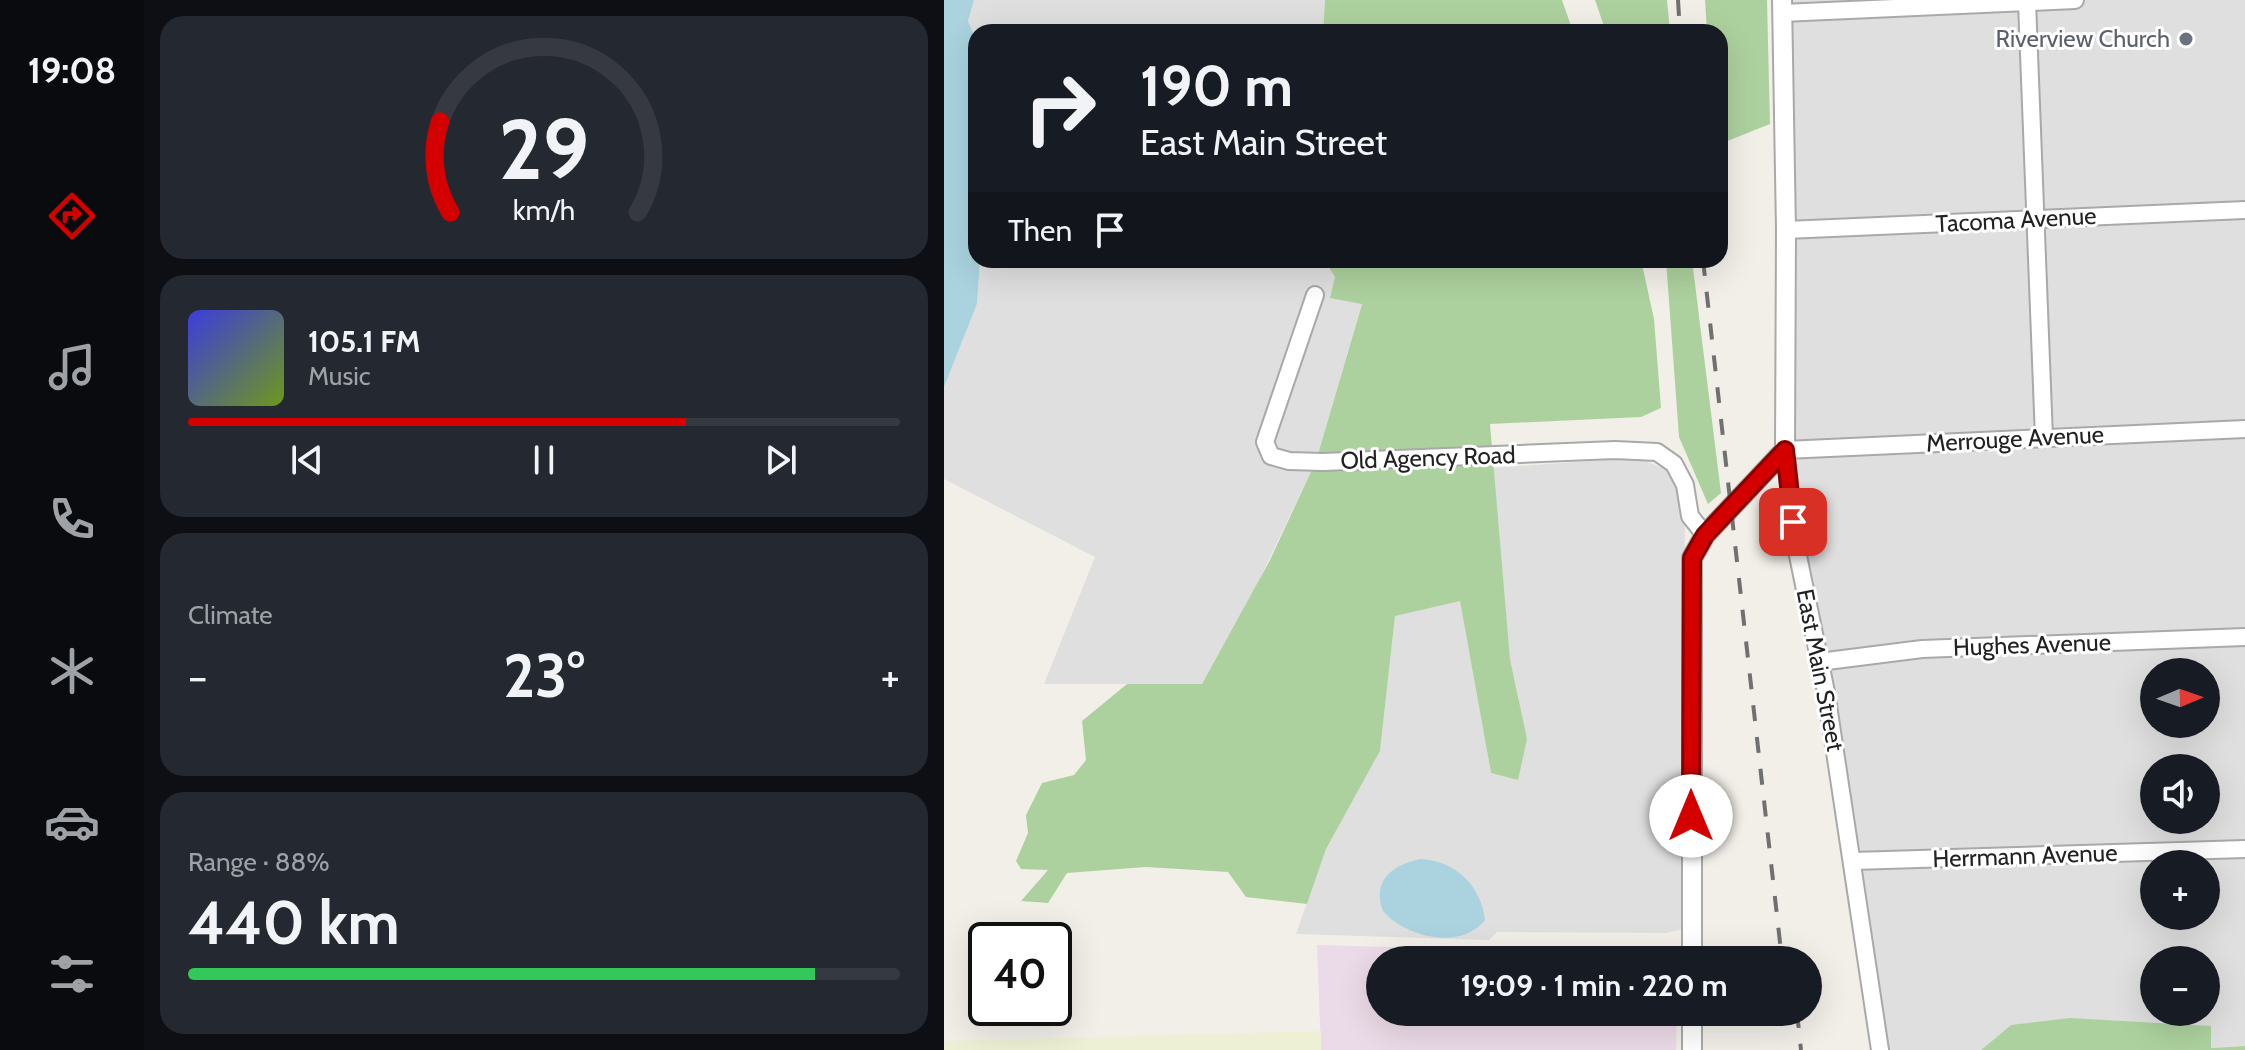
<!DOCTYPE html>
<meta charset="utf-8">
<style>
body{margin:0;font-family:Cabin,sans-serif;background:#242831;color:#f1f3f6;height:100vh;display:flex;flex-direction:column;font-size:30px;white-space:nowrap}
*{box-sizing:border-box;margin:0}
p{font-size:26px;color:#9ea1a6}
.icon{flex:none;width:44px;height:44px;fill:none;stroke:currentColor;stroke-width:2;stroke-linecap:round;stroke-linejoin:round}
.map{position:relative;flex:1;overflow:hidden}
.side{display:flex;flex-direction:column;gap:16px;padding:16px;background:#0d0f14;width:800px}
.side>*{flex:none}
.banner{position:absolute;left:24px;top:24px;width:760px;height:244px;border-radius:24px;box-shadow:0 8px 32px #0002;background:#171b24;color:#f1f3f6;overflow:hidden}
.needle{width:52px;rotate:88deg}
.tools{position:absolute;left:1196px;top:658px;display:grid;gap:16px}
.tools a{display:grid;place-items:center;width:80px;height:80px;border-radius:50%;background:#171b24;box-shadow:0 8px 32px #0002;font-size:40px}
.speed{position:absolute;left:24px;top:922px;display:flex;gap:16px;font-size:40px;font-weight:700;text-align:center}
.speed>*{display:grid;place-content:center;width:104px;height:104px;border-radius:50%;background:#171b24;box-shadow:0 8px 32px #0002;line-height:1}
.speed .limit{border:4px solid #111;border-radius:12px;background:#fff;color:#111}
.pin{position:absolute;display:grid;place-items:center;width:68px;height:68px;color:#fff;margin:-34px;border-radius:16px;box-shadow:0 4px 12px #0006}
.me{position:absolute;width:88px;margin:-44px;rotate:0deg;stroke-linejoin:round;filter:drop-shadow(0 0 6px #0008)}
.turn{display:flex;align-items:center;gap:28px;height:168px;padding:0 40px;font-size:36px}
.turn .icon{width:104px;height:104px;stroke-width:2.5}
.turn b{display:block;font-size:56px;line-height:68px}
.then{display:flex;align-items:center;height:76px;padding:0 40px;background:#0003;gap:16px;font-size:30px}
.big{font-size:60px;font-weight:700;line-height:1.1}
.side .tile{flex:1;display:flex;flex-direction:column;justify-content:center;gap:12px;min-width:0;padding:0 28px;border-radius:24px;background:#242831}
.side .dial{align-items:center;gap:0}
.dial svg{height:208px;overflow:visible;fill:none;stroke:#363941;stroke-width:7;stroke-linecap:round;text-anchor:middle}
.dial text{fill:#f1f3f6;stroke:none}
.song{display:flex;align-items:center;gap:24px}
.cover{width:96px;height:96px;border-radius:12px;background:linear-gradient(135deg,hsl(240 70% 55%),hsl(80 70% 35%))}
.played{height:8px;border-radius:4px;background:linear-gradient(90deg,#d40000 70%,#363941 70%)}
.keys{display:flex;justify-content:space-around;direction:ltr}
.heat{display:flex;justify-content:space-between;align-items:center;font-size:44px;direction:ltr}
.charge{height:12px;border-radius:6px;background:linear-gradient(90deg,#34c759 88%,#363941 0)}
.trip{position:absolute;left:422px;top:946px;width:456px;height:80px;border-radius:40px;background:#171b24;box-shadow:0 8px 32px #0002;font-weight:700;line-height:80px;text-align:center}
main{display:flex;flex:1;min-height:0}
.menu{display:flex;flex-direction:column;width:144px;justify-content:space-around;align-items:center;background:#090b0e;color:#9ea1a6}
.menu .icon{width:56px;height:56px}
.menu .active{color:#d40000}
.menu b{font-size:36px;color:#f1f3f6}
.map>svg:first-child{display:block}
.residential{fill:#e0dfdf;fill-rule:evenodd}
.industrial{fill:#ebdbe8}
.farmland{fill:#eef0d5}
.forest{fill:#add19e}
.water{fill:#aad3df}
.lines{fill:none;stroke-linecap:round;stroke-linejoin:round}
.minor-casing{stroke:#a9a9a9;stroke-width:20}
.tertiary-casing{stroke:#a9a9a9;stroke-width:22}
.minor{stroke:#fff;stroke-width:16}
.tertiary{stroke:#fff;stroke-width:18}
.rail{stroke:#707070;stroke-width:4;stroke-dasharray:16 16;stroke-linecap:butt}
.route-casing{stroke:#8a0000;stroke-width:20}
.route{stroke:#d40000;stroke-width:14}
.worship-dot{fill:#6b7280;stroke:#fff;stroke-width:3}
.labels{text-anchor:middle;stroke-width:6;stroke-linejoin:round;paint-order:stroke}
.worship-label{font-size:24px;fill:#5b616d;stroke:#fff;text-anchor:end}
.street-label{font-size:24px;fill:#222;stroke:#fff}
</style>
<main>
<nav class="menu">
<b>19:08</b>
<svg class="icon active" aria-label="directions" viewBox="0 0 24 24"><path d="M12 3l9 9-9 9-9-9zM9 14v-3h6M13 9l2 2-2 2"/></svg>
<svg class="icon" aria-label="music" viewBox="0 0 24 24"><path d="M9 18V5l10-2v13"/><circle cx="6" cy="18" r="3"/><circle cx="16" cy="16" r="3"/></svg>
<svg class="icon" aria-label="phone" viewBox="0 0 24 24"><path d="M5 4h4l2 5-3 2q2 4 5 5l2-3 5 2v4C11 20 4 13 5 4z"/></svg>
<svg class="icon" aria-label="climate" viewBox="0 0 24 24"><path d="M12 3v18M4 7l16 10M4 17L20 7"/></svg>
<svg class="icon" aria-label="car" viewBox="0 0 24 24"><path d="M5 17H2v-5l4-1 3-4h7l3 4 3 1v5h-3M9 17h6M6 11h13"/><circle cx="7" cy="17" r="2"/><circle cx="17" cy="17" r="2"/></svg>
<svg class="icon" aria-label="filters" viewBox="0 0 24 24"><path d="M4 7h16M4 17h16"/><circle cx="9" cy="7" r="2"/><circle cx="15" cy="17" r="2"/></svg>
</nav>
<section class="side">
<div class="tile dial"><svg viewBox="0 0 100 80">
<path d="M14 69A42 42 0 1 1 86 69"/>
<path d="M14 69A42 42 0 0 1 10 34" stroke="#d40000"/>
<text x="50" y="56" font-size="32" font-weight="700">29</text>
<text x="50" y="72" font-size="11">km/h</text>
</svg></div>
<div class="tile">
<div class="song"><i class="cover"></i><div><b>105.1 FM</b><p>Music</p></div></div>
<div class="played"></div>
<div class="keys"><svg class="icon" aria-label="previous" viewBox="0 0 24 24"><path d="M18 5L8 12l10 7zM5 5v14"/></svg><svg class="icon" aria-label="pause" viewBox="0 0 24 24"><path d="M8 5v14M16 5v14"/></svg><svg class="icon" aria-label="next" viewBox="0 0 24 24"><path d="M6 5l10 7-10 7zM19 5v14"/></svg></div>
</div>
<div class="tile"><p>Climate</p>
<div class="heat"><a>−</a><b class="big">23°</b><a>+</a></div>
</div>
<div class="tile"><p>Range · 88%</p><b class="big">440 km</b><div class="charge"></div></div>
</section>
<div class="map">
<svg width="1301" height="1050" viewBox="0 0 1301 1050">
<rect width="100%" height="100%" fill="#f2efe9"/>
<g class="residential">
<path d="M30,0H381L379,32H32V39L24,21Z"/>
<path d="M838,0H1301V1046L1267,1048V1026L1067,1025L1037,1050H936L852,546ZM1210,672H1262V724H1210ZM1210,768H1262V820H1210ZM1210,864H1262V916H1210ZM1210,960H1262V1012H1210Z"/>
<path d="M36,260H380L391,277L418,303L372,461L307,597L258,684H100L151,557L0,479V387L33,304Z"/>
<path d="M677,459L701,461L731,473L741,510L739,929L722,933L553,932L545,940L352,934L382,849L436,751L451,615L516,600L547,773L575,700L566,659L547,468Z"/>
</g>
<path class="industrial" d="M373,945L733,955V960H436V1012H733L732,1050H377Z"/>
<path class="farmland" d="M377,1031V1050H0V1041Z"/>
<g class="forest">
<path d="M381,0H618L629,32H379Z"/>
<path d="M651,0H723L726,32H662Z"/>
<path d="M761,0H823L826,124L776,144V32H763Z"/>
<path d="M380,260H697L710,319L717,408L697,417L546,424L566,659L583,739L574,780L547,773L516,601L451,616L436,751L382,849L363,904L302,897L284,872L202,867L123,873L104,903L77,901L104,870L77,869L72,861L84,833L82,815L98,783L130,775L142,760L138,721L183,684H258L326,560L372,461L418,304L386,298L391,277Z"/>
<path d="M722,260H748L777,493L764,504L735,437Z"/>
<path d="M1126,1018L1267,1026V1048L1301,1046V1050H1037L1067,1025Z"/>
</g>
<g class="water">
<path d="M0,0H30L24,21L32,39V260H36L33,304L0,387Z"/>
<path d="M477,859C512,861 537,886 541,920C517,951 461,937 439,911C427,880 450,864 477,859Z"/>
</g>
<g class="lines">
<defs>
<g id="minor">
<path d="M1083,2L1100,438"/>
<path d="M838,13L1131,0"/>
<path d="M842,230L1301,210"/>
<path d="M371,295L321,442L327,456L345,461L379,462L671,450L713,452L730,464L741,485L746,516L761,535"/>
<path d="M875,662L978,649L1301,637"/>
<path d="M909,861L1301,849"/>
<path d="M936,1050L882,692L852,546L841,450L1301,429"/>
</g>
<g id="tertiary">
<path d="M748,960V558L761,535L841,450L842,230L838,0"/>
<path d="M748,1012V1050"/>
</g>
</defs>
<use href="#minor" class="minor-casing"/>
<use href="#tertiary" class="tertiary-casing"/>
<use href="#minor" class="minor"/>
<use href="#tertiary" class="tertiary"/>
<g class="rail">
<path d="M734,0L736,32"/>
<path d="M759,260L838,960"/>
<path d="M853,1012L857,1050"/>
</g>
</g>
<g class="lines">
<defs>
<path id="route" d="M747,816L748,558L761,535L841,450L849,522"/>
</defs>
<use href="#route" class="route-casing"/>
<use href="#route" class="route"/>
</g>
<circle class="worship-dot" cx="1242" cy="39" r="8"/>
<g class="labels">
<g class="worship-label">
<text x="1226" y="47">Riverview Church</text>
</g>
<g class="street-label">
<text transform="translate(1072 220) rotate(-3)" y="8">Tacoma Avenue</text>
<text transform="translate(1071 439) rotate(-3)" y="8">Merrouge Avenue</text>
<text transform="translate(484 458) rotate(-2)" y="8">Old Agency Road</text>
<text transform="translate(1088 645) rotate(-2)" y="8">Hughes Avenue</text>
<text transform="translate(876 670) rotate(79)" y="8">East Main Street</text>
<text transform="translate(1081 856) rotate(-2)" y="8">Herrmann Avenue</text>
</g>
</g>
</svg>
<div class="tools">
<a><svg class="needle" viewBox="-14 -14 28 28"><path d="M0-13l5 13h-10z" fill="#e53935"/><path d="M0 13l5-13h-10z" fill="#9ea1a6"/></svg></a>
<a><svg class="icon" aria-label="sound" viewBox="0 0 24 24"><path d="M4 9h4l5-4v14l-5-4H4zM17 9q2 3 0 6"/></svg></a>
<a>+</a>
<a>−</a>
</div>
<div class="speed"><div class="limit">40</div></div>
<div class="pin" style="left:849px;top:522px;background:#d93025"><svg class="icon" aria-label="arrive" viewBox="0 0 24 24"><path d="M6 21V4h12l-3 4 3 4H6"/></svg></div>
<svg class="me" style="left:747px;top:816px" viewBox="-20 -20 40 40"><circle r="19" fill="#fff"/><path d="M0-13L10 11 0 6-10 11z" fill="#d40000"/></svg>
<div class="trip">19:09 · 1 min · 220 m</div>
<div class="banner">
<div class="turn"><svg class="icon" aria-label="right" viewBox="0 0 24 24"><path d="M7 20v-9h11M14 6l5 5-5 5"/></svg><div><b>190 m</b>East Main Street</div></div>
<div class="then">Then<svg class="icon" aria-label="arrive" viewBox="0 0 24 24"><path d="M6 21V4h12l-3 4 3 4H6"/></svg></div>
</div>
</div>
</main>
